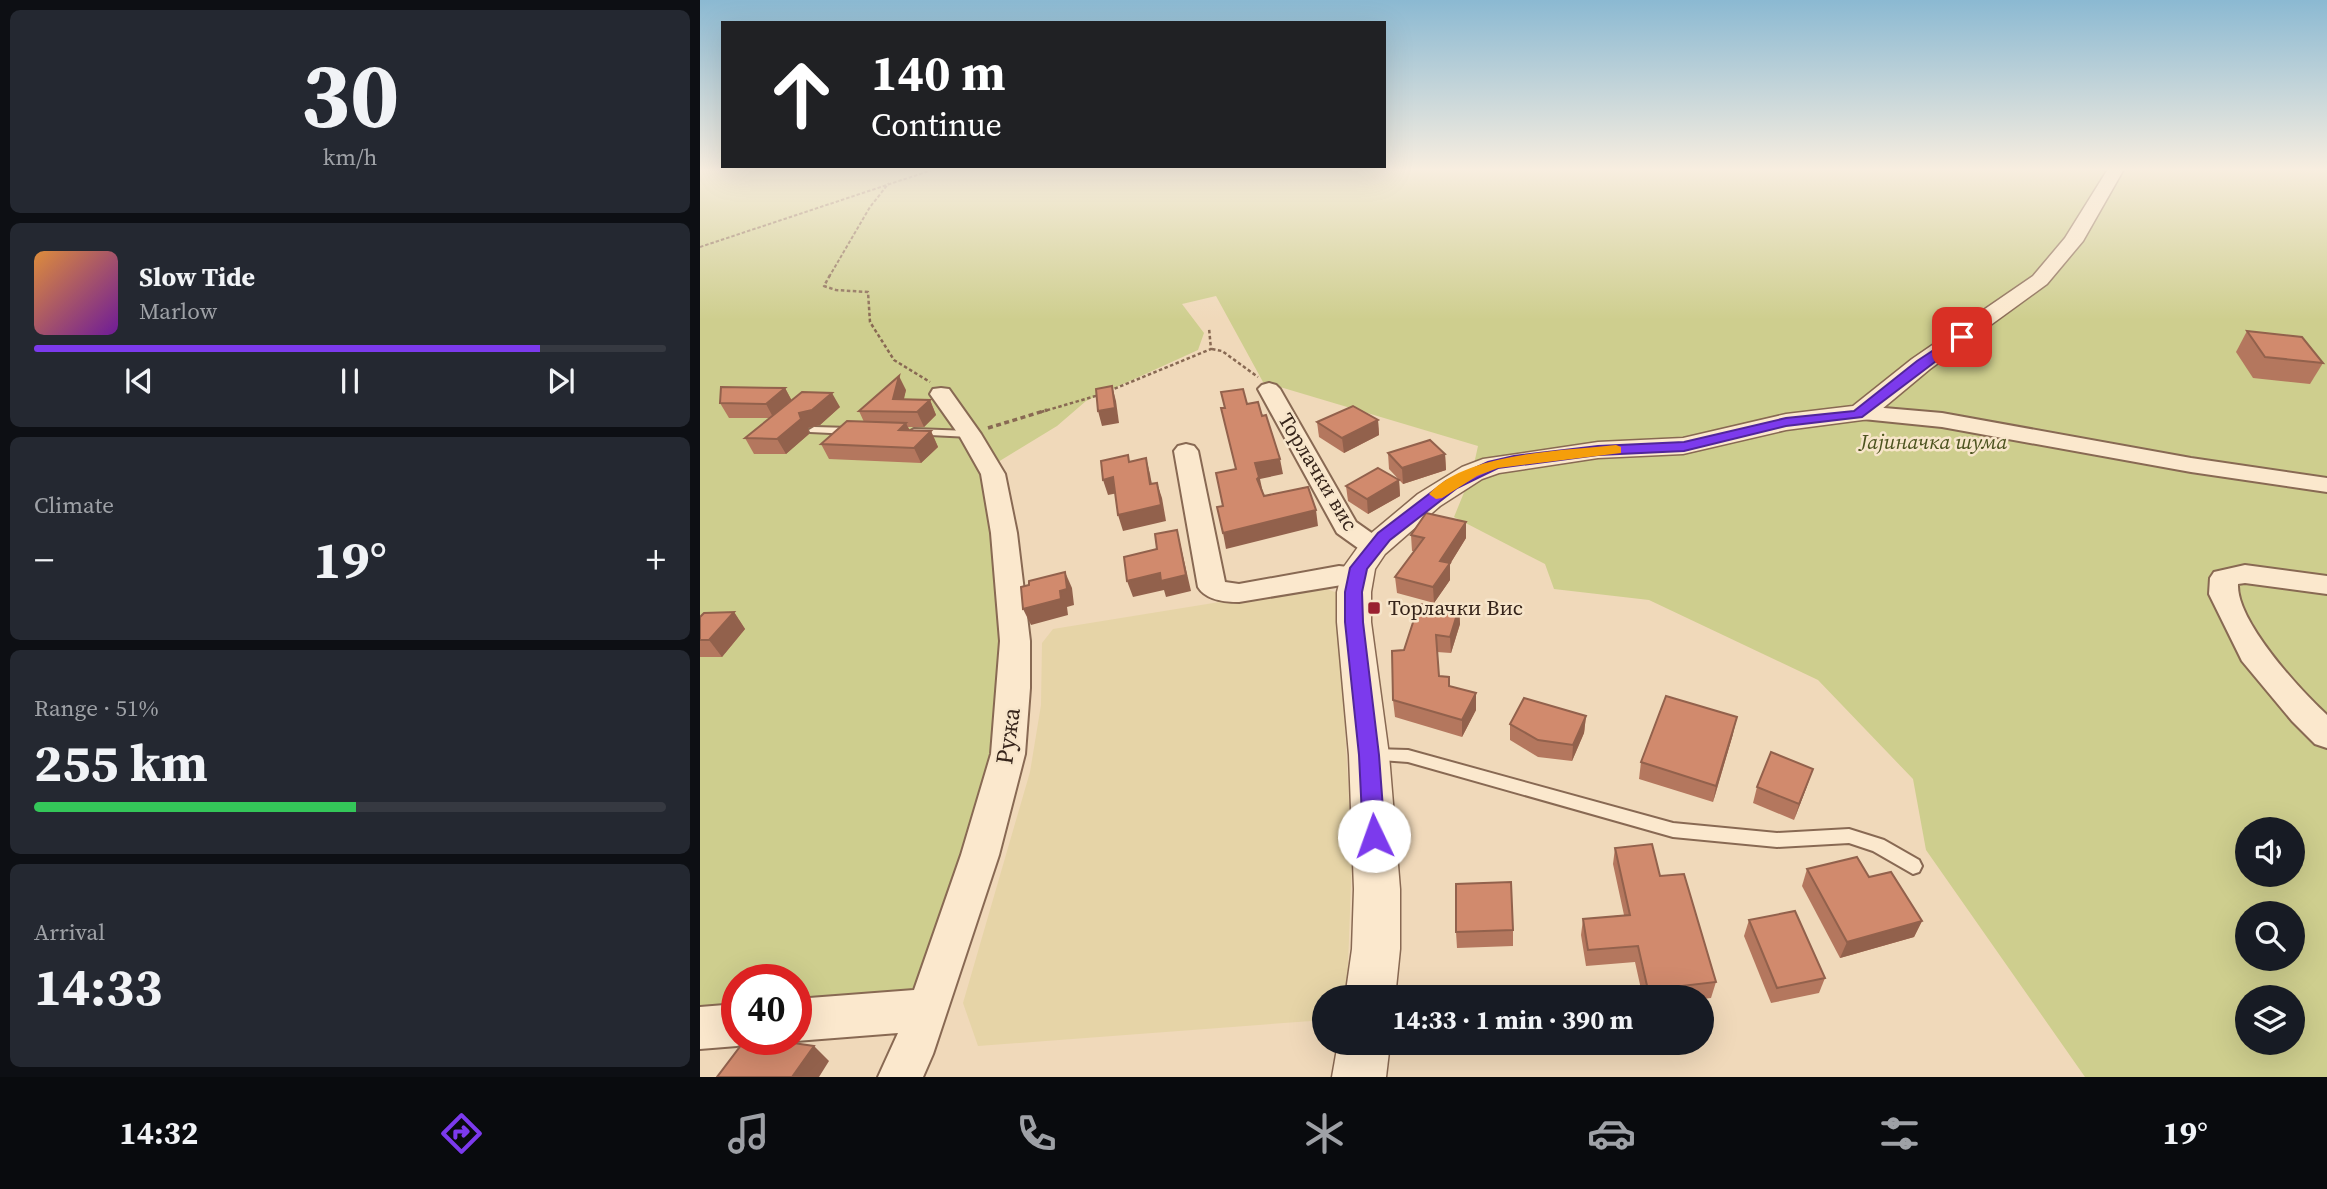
<!DOCTYPE html>
<meta charset="utf-8">
<style>
body{margin:0;font-family:"Source Serif 4",serif;background:#242831;color:#f1f3f6;height:100vh;display:flex;flex-direction:column;font-size:26px;white-space:nowrap}
*{box-sizing:border-box;margin:0}
p{font-size:23px;color:#9ea1a6}
.icon{flex:none;width:38px;height:38px;fill:none;stroke:currentColor;stroke-width:2;stroke-linecap:round;stroke-linejoin:round}
.map{position:relative;flex:1;overflow:hidden}
.details{display:flex;flex-direction:column;gap:10px;padding:10px;background:#0d0f14;width:700px}
.details>*{flex:none}
.banner{position:absolute;left:21px;top:21px;width:665px;height:147px;border-radius:0px;box-shadow:0 7px 28px #0002;background:#202124;color:#fff;overflow:hidden}
.tools{position:absolute;left:1535px;top:817px;display:grid;gap:14px}
.tools a{display:grid;place-items:center;width:70px;height:70px;border-radius:50%;background:#171b24;box-shadow:0 7px 28px #0002;font-size:35px}
.speed{position:absolute;left:21px;top:964px;display:flex;gap:14px;font-size:35px;font-weight:700;text-align:center}
.speed>*{display:grid;place-content:center;width:91px;height:91px;border-radius:50%;background:#171b24;box-shadow:0 7px 28px #0002;line-height:1}
.speed .limit{border:10px solid #d22;background:#fff;color:#111}
.pin{position:absolute;display:grid;place-items:center;width:60px;height:60px;color:#fff;margin:-30px;border-radius:14px;box-shadow:0 4px 10px #0006}
.me{position:absolute;width:77px;margin:-38px;rotate:357deg;stroke-linejoin:round;filter:drop-shadow(0 0 5px #0008)}
.turn{display:flex;align-items:center;gap:24px;height:147px;padding:0 35px;font-size:32px}
.turn .icon{width:91px;height:91px;stroke-width:2.5}
.turn b{display:block;font-size:49px;line-height:60px}
.big{font-size:52px;font-weight:700;line-height:1.1}
.details .widget{flex:1;display:flex;flex-direction:column;justify-content:center;gap:10px;min-width:0;padding:0 24px;border-radius:10px;background:#242831}
.details .dial{align-items:center;gap:0}
.dial b{font-size:91px;line-height:1}
.song{display:flex;align-items:center;gap:21px}
.cover{width:84px;height:84px;border-radius:10px;background:linear-gradient(135deg,hsl(30 70% 55%),hsl(280 70% 35%))}
.played{height:7px;border-radius:4px;background:linear-gradient(90deg,#7c3aed 80%,#363941 80%)}
.keys{display:flex;justify-content:space-around;direction:ltr}
.heat{display:flex;justify-content:space-between;align-items:center;font-size:38px;direction:ltr}
.charge{height:10px;border-radius:5px;background:linear-gradient(90deg,#34c759 51%,#363941 0)}
.trip{position:absolute;left:612px;top:985px;width:402px;height:70px;border-radius:35px;background:#171b24;box-shadow:0 7px 28px #0002;font-weight:700;line-height:70px;text-align:center}
.menu{display:flex;height:112px;justify-content:space-around;align-items:center;background:#090b0e;color:#9ea1a6}
.menu .icon{width:49px;height:49px}
.menu .current{color:#7c3aed}
.menu b{font-size:32px;color:#f1f3f6}
main{display:flex;flex:1;min-height:0}
.map>svg:first-child{display:block}
.farmland{fill:#e6d4a7}
.green{fill:#cece8e;fill-rule:evenodd}
.lines{fill:none;stroke-linecap:round;stroke-linejoin:round}
.service-casing{stroke:#886953;stroke-width:4}
.minor-casing{stroke:#886953;stroke-width:4}
.tertiary-casing{stroke:#886953;stroke-width:3}
.path-far2{stroke:#886953;stroke-width:2;stroke-dasharray:3.5 2;stroke-linecap:butt}
.path-far1{stroke:#886953;stroke-width:2.5;stroke-dasharray:3.5 2.5;stroke-linecap:butt}
.path{stroke:#886953;stroke-width:3.5;stroke-dasharray:5 3.5;stroke-linecap:butt}
.service{fill:#fbe8cd;fill-rule:evenodd}
.minor{fill:#fbe8cd;fill-rule:evenodd}
.tertiary{fill:#fbe8cd;fill-rule:evenodd}
.wall{fill:#b4775e}
.shaded-wall{fill:#92614c}
.building{fill:#d18a6d;stroke:#92614c;stroke-width:2}
.route{fill:#7c3aed;stroke:#51269a;stroke-width:2}
.slow{fill:#f59e0b}
.poi-dot{fill:#9a2030;stroke:#f7e5ca;stroke-width:2.5}
.labels{text-anchor:middle;stroke-width:5;stroke-linejoin:round;paint-order:stroke}
.park-label{font-size:21px;font-style:italic;fill:#4c531f;stroke:#f7e5ca}
.street-label{font-size:21px;fill:#36241a;stroke:#f7e5ca}
.poi-label{font-size:21px;fill:#36241a;stroke:#f7e5ca;text-anchor:start}
.near-street-label{font-size:24px;fill:#36241a;stroke:#f7e5ca}
</style>
<main>
<section class="details">
<div class="widget dial"><b>30</b><p>km/h</p></div>
<div class="widget">
<div class="song"><i class="cover"></i><div><b>Slow Tide</b><p>Marlow</p></div></div>
<div class="played"></div>
<div class="keys"><svg class="icon" aria-label="previous" viewBox="0 0 24 24"><path d="M18 5L8 12l10 7zM5 5v14"/></svg><svg class="icon" aria-label="pause" viewBox="0 0 24 24"><path d="M8 5v14M16 5v14"/></svg><svg class="icon" aria-label="next" viewBox="0 0 24 24"><path d="M6 5l10 7-10 7zM19 5v14"/></svg></div>
</div>
<div class="widget"><p>Climate</p>
<div class="heat"><a>−</a><b class="big">19°</b><a>+</a></div>
</div>
<div class="widget"><p>Range · 51%</p><b class="big">255 km</b><div class="charge"></div></div>
<div class="widget"><p>Arrival</p><b class="big">14:33</b></div>
</section>
<div class="map">
<svg width="1627" height="1077" viewBox="0 0 1627 1077">
<rect width="100%" height="100%" fill="#f0d9ba"/>
<path class="farmland" d="M619,586L640,594V634L652,858L647,992L643,997L625,998V1020L278,1046L263,1003L330,772L341,705L342,643L353,629Z"/>
<path class="green" d="M0,169H1627V1077H1385L1226,850L1213,779L1118,680L949,600L854,589L845,564L754,517L772,473L778,446L563,382L516,296L482,304L504,333L498,350L386,401L357,426L298,462L272,419L293,474L308,754L213,1011L96,1020V980H37V1025L0,1028ZM1547,830H1592V875H1547ZM1547,914H1592V959H1547ZM1547,998H1592V1043H1547Z"/>
<g class="lines">
<defs>
<g id="service">
<path d="M114,427L151,428L156,431L151,434L110,432L109,430Z"/>
<path d="M214,429L270,431L275,434L270,437L210,434L209,432Z"/>
<path d="M673,749L708,750L973,823L1077,833L1149,829L1184,840L1219,860L1222,866L1219,872L1213,874L1173,851L1149,843L1077,847L973,837L708,762L667,759L665,755L667,751Z"/>
</g>
<g id="minor">
<path d="M569,383L576,385L580,389L656,522L683,541L687,547L683,553L674,555L665,553L637,533L558,389L562,385Z"/>
<path d="M241,388L249,389L281,434L305,474L317,533L330,641V688L325,754L299,855L233,1054L223,1077H178L198,1033L96,1041L92,1040H96V999L214,990L261,855L291,754L300,641L291,533L281,474L259,435L230,394L233,389Z"/>
<path d="M1161,406L1242,413L1491,458L1627,478V492L1491,472L1242,427L1153,418L1150,413L1153,408Z"/>
<path d="M486,444L494,446L498,451L525,582L539,584L639,566L666,569L670,575L666,581L539,602C524,602 506,600 498,587L474,451L478,446Z"/>
<path d="M1545,565L1627,576V594L1545,583L1538,584C1536,621 1600,690 1627,715V748L1615,744L1592,721L1542,661L1509,594L1510,578L1514,572Z"/>
<path d="M37,1004V1040H52L37,1046L0,1049V1007Z"/>
</g>
<g id="tertiary">
<path d="M1408,169H1424L1383,241L1347,284L1230,369L1170,419L1086,430L983,454L898,458L799,473L782,479L740,506L685,554L675,569L671,592V622L689,755L700,889V949L695,998H645L652,949L654,889L649,755L637,622V592L643,568L663,540L718,494L762,467L783,459L898,442L983,438L1086,414L1153,406L1212,359L1333,276L1365,238Z"/>
<path d="M638,1043H690L686,1077H632Z"/>
</g>
</defs>
<use href="#service" class="service-casing"/>
<use href="#minor" class="minor-casing"/>
<use href="#tertiary" class="tertiary-casing"/>
<g class="path-far2">
<path d="M0,247L235,169"/>
<path d="M129,277L170,207L189,183"/>
</g>
<g class="path-far1">
<path d="M130,275L124,286L136,290L168,292L170,322L194,360L230,382"/>
<path d="M512,349L522,351L558,377"/>
<path d="M409,391L511,349L509,328"/>
<path d="M341,412L399,395"/>
</g>
<path class="path" d="M288,428L347,410"/>
<use href="#service" class="service"/>
<use href="#minor" class="minor"/>
<use href="#tertiary" class="tertiary"/>
</g>
<g class="wall">
<path d="M1547,331L1623,363L1610,384L1553,378L1536,352Z"/>
<path d="M85,388L92,401L140,407L120,425L108,428L109,434L86,454H54L45,438L70,418H29L20,403Z"/>
<path d="M206,390L203,400H230L236,415L224,427H208L210,430L231,431L238,447L221,463L129,459L121,444L164,422L159,411Z"/>
<path d="M678,420L679,435L644,453L619,437L617,422Z"/>
<path d="M688,453L745,454L746,470L703,484L689,469Z"/>
<path d="M699,480L700,496L668,514L648,501L646,486Z"/>
<path d="M711,535L766,538L750,564V580L734,603L697,593L695,577L714,551H712Z"/>
<path d="M759,608L760,624L751,653L737,652L739,676L749,686L776,693V710L762,737L695,717L693,700L704,650Z"/>
<path d="M34,612L45,629L22,657H0V617Z"/>
<path d="M886,716L884,733L872,761L838,757L810,740V724Z"/>
<path d="M1033,734L1013,802L939,779L941,762Z"/>
<path d="M1107,786L1094,820L1053,803L1057,787Z"/>
<path d="M915,848L960,876L1016,982L1011,998L1003,999V998H943L935,962L886,966L881,935L883,919L924,915L913,864Z"/>
<path d="M1107,869L1169,877L1222,921L1214,937L1140,958L1102,886Z"/>
<path d="M1049,920L1125,978L1119,993L1071,1003L1044,936Z"/>
<path d="M813,930V946L757,948L756,932Z"/>
</g>
<g class="shaded-wall">
<path d="M199,376L206,390L201,412L193,399Z"/>
<path d="M412,386L416,401L419,423L402,426L398,411Z"/>
<path d="M85,388L93,403L74,419L66,404Z"/>
<path d="M132,393L140,407L120,425L108,428L109,434L86,454L77,439L99,413Z"/>
<path d="M230,400L236,415L224,427L217,412Z"/>
<path d="M678,420L679,435L644,453L642,438Z"/>
<path d="M206,423L213,438L199,430Z"/>
<path d="M231,431L238,447L221,463L214,448Z"/>
<path d="M745,454L746,470L703,484L702,468Z"/>
<path d="M446,458L450,474L455,500L450,484Z"/>
<path d="M580,459L583,474L560,479L563,493L557,479L555,463Z"/>
<path d="M413,477L418,493L408,495L403,480Z"/>
<path d="M699,480L700,496L668,514L667,499Z"/>
<path d="M457,483L462,498L466,521L423,531L418,515Z"/>
<path d="M616,510L618,526L526,549L523,533Z"/>
<path d="M766,522V538L750,564V580L734,603L733,587L740,561Z"/>
<path d="M477,530L491,591L466,597L464,590L433,597L427,581L460,573Z"/>
<path d="M365,572L372,588L374,605L367,607L368,615L331,625L323,609L360,591Z"/>
<path d="M759,608L760,624L751,653L750,637Z"/>
<path d="M34,612L45,629L22,657L9,640Z"/>
<path d="M776,693V710L762,737V720Z"/>
<path d="M886,716L884,733L872,761L873,745Z"/>
<path d="M1037,717L1033,734L1013,802L1016,786Z"/>
<path d="M1113,769L1107,786L1094,820L1099,804Z"/>
<path d="M1222,921L1214,937L1140,958L1147,942Z"/>
<path d="M114,1046L129,1061L119,1077H92Z"/>
</g>
<g class="building">
<path d="M1547,331L1602,337L1623,363L1565,357Z"/>
<path d="M199,376L193,399L230,400L217,412L159,411Z"/>
<path d="M412,386L415,408L398,411L396,389Z"/>
<path d="M21,387L85,388L66,404L20,403Z"/>
<path d="M543,389L547,404L558,402L562,416L566,415L580,459L555,463L559,477L557,479L564,496L608,487L616,510L523,533L517,507L523,506L516,473L536,469L521,408H525L521,392Z"/>
<path d="M102,392L132,393L112,410L99,413L101,419L77,439L45,438Z"/>
<path d="M653,406L678,420L642,438L617,422Z"/>
<path d="M147,421L206,423L199,430L231,431L214,448L121,444Z"/>
<path d="M730,440L745,454L702,468L688,453Z"/>
<path d="M428,455L429,462L446,458L450,484L457,483L461,505L418,515L413,477L403,480L401,461Z"/>
<path d="M678,468L699,480L667,499L646,486Z"/>
<path d="M726,513L766,522L740,561L750,563L733,587L695,577L724,538L711,535Z"/>
<path d="M477,530L486,575L461,581L460,573L427,581L424,557L457,549L455,534Z"/>
<path d="M365,572L367,589L360,591L361,599L323,609L321,587L329,585V581Z"/>
<path d="M719,604L759,608L750,637L736,635L739,676L749,677V686L776,693L762,720L693,700L692,651L704,650Z"/>
<path d="M34,612L9,640H0V617L4,613Z"/>
<path d="M966,696L1037,717L1016,786L941,762Z"/>
<path d="M824,698L886,716L873,745L838,740L810,724Z"/>
<path d="M1071,752L1113,769L1099,804L1057,787Z"/>
<path d="M952,844L960,876L984,874L1016,982L948,990L938,946L888,950L883,919L930,915L915,848Z"/>
<path d="M1157,857L1169,877L1191,872L1222,921L1147,942L1107,869Z"/>
<path d="M811,882L813,930L756,932V884Z"/>
<path d="M1095,911L1125,978L1077,988L1049,920Z"/>
<path d="M45,1040H73L114,1046L92,1077H17Z"/>
</g>
<linearGradient id="sky" x2="0" y2="1"><stop stop-color="#8bb9d2"/><stop offset="0.53" stop-color="#f8eee0"/><stop offset="1" stop-color="#f8eee0" stop-opacity="0"/></linearGradient>
<rect width="1627" height="320" fill="url(#sky)"/>
<path class="route" d="M1258,334L1268,337L1162,417L1086,426L984,451L898,455L798,468L757,488L690,540L667,569L662,592L663,622L679,755L685,836L682,842L674,845L666,842L663,836L659,755L645,622V592L650,568L678,533L746,481L788,462L814,456L898,446L984,442L1086,418L1154,411L1217,361Z"/>
<path class="slow" d="M916,445L921,447V453L798,468L777,476L742,498L736,499L729,494C767,452 863,451 916,445Z"/>
<rect class="poi-dot" x="667" y="601" width="14" height="14" rx="3.5"/>
<g class="labels">
<g class="park-label">
<text x="1234" y="449">Јајиначка шума</text>
</g>
<g class="street-label">
<text transform="translate(618 472) rotate(59)" y="7">Торлачки вис</text>
</g>
<g class="poi-label">
<text x="688" y="615">Торлачки Вис</text>
</g>
<g class="near-street-label">
<text transform="translate(308 736) rotate(-82)" y="8">Ружа</text>
</g>
</g>
</svg>
<div class="tools">
<a><svg class="icon" aria-label="sound" viewBox="0 0 24 24"><path d="M4 9h4l5-4v14l-5-4H4zM17 9q2 3 0 6"/></svg></a>
<a><svg class="icon" aria-label="search" viewBox="0 0 24 24"><circle cx="10" cy="10" r="6"/><path d="M15 15l6 6"/></svg></a>
<a><svg class="icon" aria-label="layers" viewBox="0 0 24 24"><path d="M12 4l9 5-9 5-9-5zM3 14l9 5 9-5"/></svg></a>
</div>
<div class="speed"><div class="limit">40</div></div>
<div class="pin" style="left:1262px;top:337px;background:#d93025"><svg class="icon" aria-label="arrive" viewBox="0 0 24 24"><path d="M6 21V4h12l-3 4 3 4H6"/></svg></div>
<svg class="me" style="left:674px;top:836px" viewBox="-20 -20 40 40"><circle r="19" fill="#fff"/><path d="M0-13L10 11 0 6-10 11z" fill="#7c3aed"/></svg>
<div class="trip">14:33 · 1 min · 390 m</div>
<div class="banner">
<div class="turn"><svg class="icon" aria-label="ahead" viewBox="0 0 24 24"><path d="M12 20V5M6 11l6-6 6 6"/></svg><div><b>140 m</b>Continue</div></div>
</div>
</div>
</main>
<nav class="menu">
<b>14:32</b>
<svg class="icon current" aria-label="directions" viewBox="0 0 24 24"><path d="M12 3l9 9-9 9-9-9zM9 14v-3h6M13 9l2 2-2 2"/></svg>
<svg class="icon" aria-label="music" viewBox="0 0 24 24"><path d="M9 18V5l10-2v13"/><circle cx="6" cy="18" r="3"/><circle cx="16" cy="16" r="3"/></svg>
<svg class="icon" aria-label="phone" viewBox="0 0 24 24"><path d="M5 4h4l2 5-3 2q2 4 5 5l2-3 5 2v4C11 20 4 13 5 4z"/></svg>
<svg class="icon" aria-label="climate" viewBox="0 0 24 24"><path d="M12 3v18M4 7l16 10M4 17L20 7"/></svg>
<svg class="icon" aria-label="car" viewBox="0 0 24 24"><path d="M5 17H2v-5l4-1 3-4h7l3 4 3 1v5h-3M9 17h6M6 11h13"/><circle cx="7" cy="17" r="2"/><circle cx="17" cy="17" r="2"/></svg>
<svg class="icon" aria-label="filters" viewBox="0 0 24 24"><path d="M4 7h16M4 17h16"/><circle cx="9" cy="7" r="2"/><circle cx="15" cy="17" r="2"/></svg>
<b>19°</b>
</nav>
